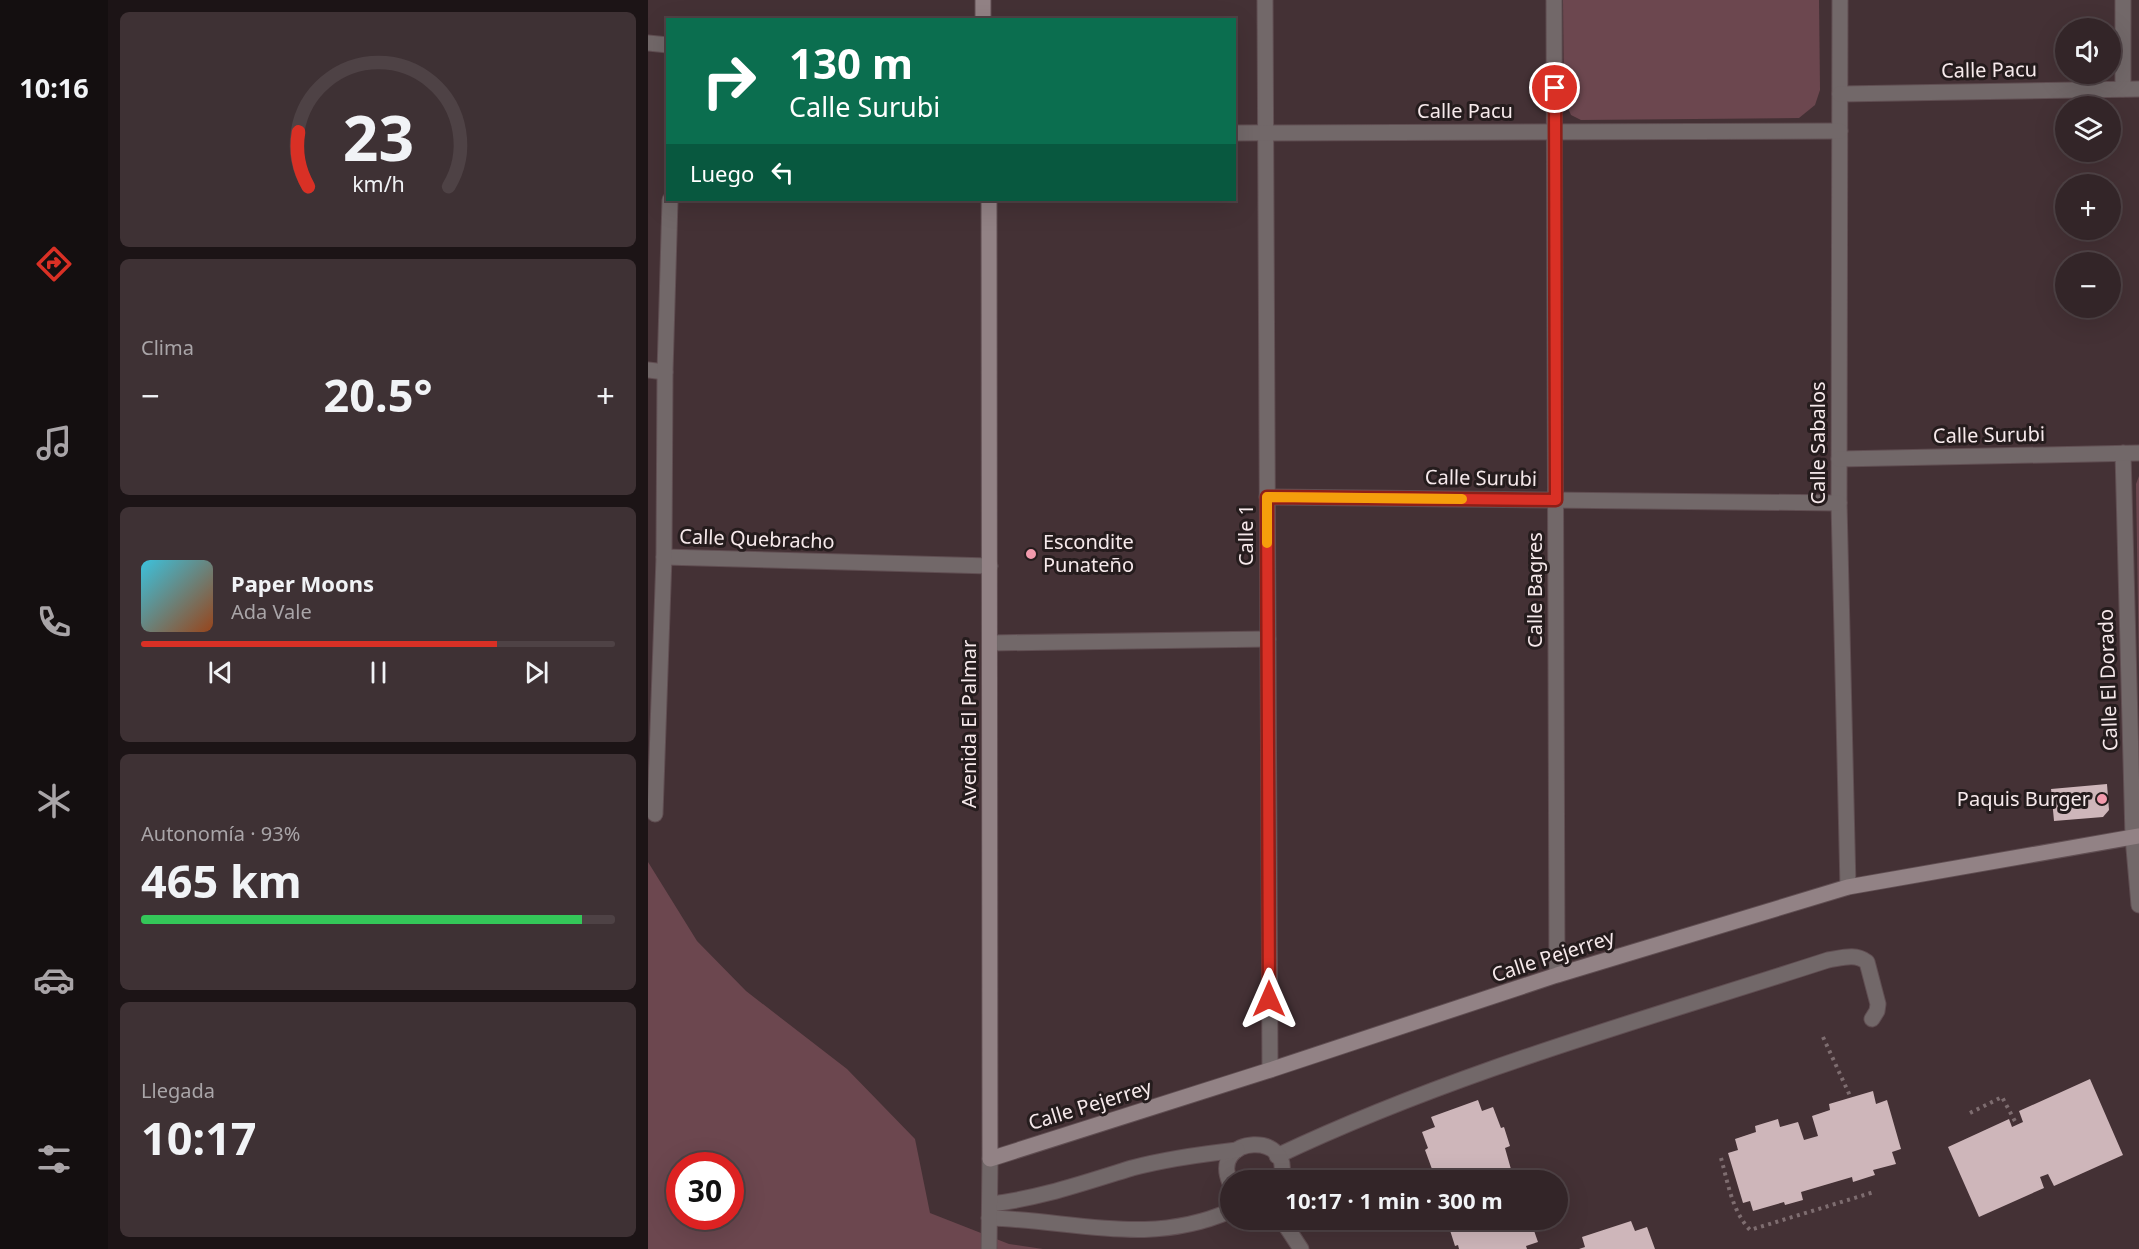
<!DOCTYPE html>
<html lang="es">
<meta charset="utf-8">
<style>
body{margin:0;font-family:"Noto Sans",sans-serif;background:#3e3134;color:#f1f3f6;height:100vh;display:flex;flex-direction:column;font-size:22px;white-space:nowrap}
*{box-sizing:border-box;margin:0}
p{font-size:20px;color:#a9a5a8}
.icon{flex:none;width:33px;height:33px;fill:none;stroke:currentColor;stroke-width:2;stroke-linecap:round;stroke-linejoin:round}
.map{position:relative;flex:1;overflow:hidden}
.details{display:flex;flex-direction:column;gap:12px;padding:12px;background:#1c1416;width:540px}
.details>*{flex:none}
.banner{position:absolute;left:18px;top:18px;width:570px;height:183px;border-radius:0px;box-shadow:0 6px 24px #0002,0 0 0 2px #4e4245;background:#0b6e4f;color:#fff;overflow:hidden}
.fabs{position:absolute;left:1407px;top:18px;display:grid;gap:12px}
.fabs a{display:grid;place-items:center;width:66px;height:66px;border-radius:50%;background:#332528;box-shadow:0 6px 24px #0002,0 0 0 2px #4e4245;font-size:30px}
.speed{position:absolute;left:18px;top:1152px;display:flex;gap:12px;font-size:30px;font-weight:700;text-align:center}
.speed>*{display:grid;place-content:center;width:78px;height:78px;border-radius:50%;background:#332528;box-shadow:0 6px 24px #0002,0 0 0 2px #4e4245;line-height:1}
.speed .limit{border:9px solid #d22;background:#fff;color:#111}
.pin{position:absolute;display:grid;place-items:center;width:51px;height:51px;color:#fff;margin:-26px;border:3px solid #fff;border-radius:50%;box-shadow:0 2px 6px #0007}
.me{position:absolute;width:66px;margin:-33px;rotate:0deg;stroke-linejoin:round;filter:drop-shadow(0 0 4px #0008)}
.turn{display:flex;align-items:center;gap:21px;height:126px;padding:0 24px;font-size:27px}
.turn .icon{width:78px;height:78px;stroke-width:2.5}
.turn b{display:block;font-size:42px;line-height:51px}
.then{display:flex;align-items:center;height:57px;padding:0 24px;background:#0003;gap:12px;font-size:22px}
.big{font-size:45px;font-weight:700;line-height:1.1}
.details .tile{flex:1;display:flex;flex-direction:column;justify-content:center;gap:9px;min-width:0;padding:0 21px;border-radius:9px;background:#3e3134}
.details .dial{align-items:center;gap:0}
.dial svg{height:156px;overflow:visible;fill:none;stroke:#4e4245;stroke-width:7;stroke-linecap:round;text-anchor:middle}
.dial text{fill:#f1f3f6;stroke:none}
.song{display:flex;align-items:center;gap:18px}
.cover{width:72px;height:72px;border-radius:9px;background:linear-gradient(135deg,hsl(190 70% 55%),hsl(20 70% 35%))}
.played{height:6px;border-radius:3px;background:linear-gradient(90deg,#d93025 75%,#4e4245 75%)}
.keys{display:flex;justify-content:space-around;direction:ltr}
.heat{display:flex;justify-content:space-between;align-items:center;font-size:33px;direction:ltr}
.charge{height:9px;border-radius:4px;background:linear-gradient(90deg,#34c759 93%,#4e4245 0)}
.trip{position:absolute;left:572px;top:1170px;width:348px;height:60px;border-radius:30px;background:#332528;box-shadow:0 6px 24px #0002,0 0 0 2px #4e4245;font-weight:700;line-height:60px;text-align:center}
main{display:flex;flex:1;min-height:0}
.tab-bar{display:flex;flex-direction:column;width:108px;justify-content:space-around;align-items:center;background:#140f10;color:#a9a5a8}
.tab-bar .icon{width:42px;height:42px}
.tab-bar .current{color:#d93025}
.tab-bar b{font-size:27px;color:#f1f3f6}
.map>svg:first-child{display:block}
.green{fill:#6c474f;fill-rule:evenodd}
.building{fill:#ceb6ba}
.lines{fill:none;stroke-linecap:round;stroke-linejoin:round}
.street-casing{stroke:#604e52;stroke-width:17}
.secondary-casing{stroke:#604e52;stroke-width:17}
.path{stroke:#7e6d70;stroke-width:4;stroke-dasharray:3 4.5;stroke-linecap:butt}
.street{stroke:#726869;stroke-width:15}
.secondary{stroke:#928285;stroke-width:15}
.route-casing{stroke:#8d1f18;stroke-width:15}
.route{stroke:#d93025;stroke-width:10}
.slow{stroke:#f59e0b;stroke-width:10}
.poi-dot{fill:#f29aad;stroke:#251c1d;stroke-width:2}
.labels{text-anchor:middle;stroke-width:6;stroke-linejoin:round;paint-order:stroke}
.street-label{font-size:20px;fill:#f6e9eb;stroke:#251c1d}
.poi-label{font-size:20px;fill:#f6e9eb;stroke:#251c1d;text-anchor:start}
</style>
<main>
<nav class="tab-bar">
<b>10:16</b>
<svg class="icon current" aria-label="directions" viewBox="0 0 24 24"><path d="M12 3l9 9-9 9-9-9zM9 14v-3h6M13 9l2 2-2 2"/></svg>
<svg class="icon" aria-label="music" viewBox="0 0 24 24"><path d="M9 18V5l10-2v13"/><circle cx="6" cy="18" r="3"/><circle cx="16" cy="16" r="3"/></svg>
<svg class="icon" aria-label="phone" viewBox="0 0 24 24"><path d="M5 4h4l2 5-3 2q2 4 5 5l2-3 5 2v4C11 20 4 13 5 4z"/></svg>
<svg class="icon" aria-label="climate" viewBox="0 0 24 24"><path d="M12 3v18M4 7l16 10M4 17L20 7"/></svg>
<svg class="icon" aria-label="car" viewBox="0 0 24 24"><path d="M5 17H2v-5l4-1 3-4h7l3 4 3 1v5h-3M9 17h6M6 11h13"/><circle cx="7" cy="17" r="2"/><circle cx="17" cy="17" r="2"/></svg>
<svg class="icon" aria-label="filters" viewBox="0 0 24 24"><path d="M4 7h16M4 17h16"/><circle cx="9" cy="7" r="2"/><circle cx="15" cy="17" r="2"/></svg>
</nav>
<section class="details">
<div class="tile dial"><svg viewBox="0 0 100 80">
<path d="M14 69A42 42 0 1 1 86 69"/>
<path d="M14 69A42 42 0 0 1 9 41" stroke="#d93025"/>
<text x="50" y="56" font-size="32" font-weight="700">23</text>
<text x="50" y="72" font-size="11">km/h</text>
</svg></div>
<div class="tile"><p>Clima</p>
<div class="heat"><a>−</a><b class="big">20.5°</b><a>+</a></div>
</div>
<div class="tile">
<div class="song"><i class="cover"></i><div><b>Paper Moons</b><p>Ada Vale</p></div></div>
<div class="played"></div>
<div class="keys"><svg class="icon" aria-label="previous" viewBox="0 0 24 24"><path d="M18 5L8 12l10 7zM5 5v14"/></svg><svg class="icon" aria-label="pause" viewBox="0 0 24 24"><path d="M8 5v14M16 5v14"/></svg><svg class="icon" aria-label="next" viewBox="0 0 24 24"><path d="M6 5l10 7-10 7zM19 5v14"/></svg></div>
</div>
<div class="tile"><p>Autonomía · 93%</p><b class="big">465 km</b><div class="charge"></div></div>
<div class="tile"><p>Llegada</p><b class="big">10:17</b></div>
</section>
<div class="map">
<svg width="1491" height="1249" viewBox="0 0 1491 1249">
<rect width="100%" height="100%" fill="#443135"/>
<g class="green">
<path d="M915,0H1171L1172,90L1167,105L1151,118L933,120L923,115L916,99Z"/>
<path d="M1491,476V671L1488,484Z"/>
<path d="M0,862L49,941L98,991L199,1069L267,1139L282,1213L361,1244L395,1249H0ZM32,1166H82V1216H32Z"/>
</g>
<g class="building">
<path d="M1459,784L1461,810L1455,817L1406,821L1403,789Z"/>
<path d="M1442,1079L1475,1155L1406,1186L1400,1174L1392,1177L1396,1188L1331,1217L1300,1147L1361,1119L1364,1127L1375,1122L1371,1111Z"/>
<path d="M1225,1091L1228,1104L1239,1100L1253,1149L1244,1152L1248,1164L1225,1170L1227,1175L1205,1182L1204,1177L1153,1192L1155,1200L1137,1205L1136,1202L1105,1211L1102,1201L1095,1203L1080,1153L1090,1150L1087,1139L1108,1132L1107,1126L1130,1119L1132,1127L1150,1122L1156,1140L1170,1136L1164,1116L1182,1110L1181,1104Z"/>
<path d="M830,1100L834,1111L845,1107L853,1128L856,1127L862,1146L857,1148L866,1180H788L777,1150L780,1148L774,1132L787,1127L783,1117Z"/>
<path d="M806,1220H889L883,1222L890,1242L878,1246L879,1249H811L810,1245L807,1246L800,1224L806,1222Z"/>
<path d="M983,1221L987,1231L999,1227L1007,1249H931L937,1247L934,1237Z"/>
</g>
<g class="lines">
<defs>
<g id="street">
<path d="M617,0L622,1070"/>
<path d="M906,0L909,975"/>
<path d="M1192,0L1191,503L1200,887"/>
<path d="M1475,0V89"/>
<path d="M0,43L20,45"/>
<path d="M1192,94L1491,89"/>
<path d="M586,133L1192,131"/>
<path d="M0,370L17,372"/>
<path d="M1475,453L1485,837L1491,905"/>
<path d="M1191,459L1491,453"/>
<path d="M619,497L1191,503"/>
<path d="M16,557L342,566"/>
<path d="M342,643L620,639"/>
<path d="M7,814L16,557L17,372L22,200"/>
<path d="M629,1156C806,1072 995,1020 1180,960C1194,958 1207,953 1219,962L1230,1004L1229,1011L1224,1019"/>
<path d="M582,1183C561,1134 649,1131 632,1180"/>
<path d="M342,1204C390,1199 438,1182 484,1168C518,1159 554,1154 589,1150"/>
<path d="M341,1218C425,1220 500,1247 582,1211"/>
<path d="M634,1220L653,1249"/>
<path d="M341,1249L342,1159"/>
</g>
<g id="secondary">
<path d="M335,0V20"/>
<path d="M341,200L342,1159L622,1070L909,975L1200,887L1491,836"/>
</g>
</defs>
<use href="#street" class="street-casing"/>
<use href="#secondary" class="secondary-casing"/>
<g class="path">
<path d="M1175,1037L1203,1098"/>
<path d="M1322,1113L1354,1097L1369,1125"/>
<path d="M1073,1158C1080,1183 1084,1211 1102,1230L1226,1192"/>
</g>
<use href="#street" class="street"/>
<use href="#secondary" class="secondary"/>
</g>
<g class="lines">
<defs>
<path id="route" d="M621,999L619,497L908,500L907,88"/>
</defs>
<use href="#route" class="route-casing"/>
<use href="#route" class="route"/>
<path class="slow" d="M619,543V497L814,499"/>
</g>
<g class="poi-dot">
<circle cx="383" cy="554" r="6"/>
<circle cx="1454" cy="799" r="6"/>
</g>
<g class="labels">
<g class="street-label">
<text transform="translate(1341 70) rotate(-1)" y="7">Calle Pacu</text>
<text x="817" y="118">Calle Pacu</text>
<text transform="translate(1341 435) rotate(-1)" y="7">Calle Surubi</text>
<text transform="translate(1170 443) rotate(-90)" y="7">Calle Sabalos</text>
<text transform="translate(833 478) rotate(1)" y="7">Calle Surubi</text>
<text transform="translate(598 535) rotate(-90)" y="7">Calle 1</text>
<text transform="translate(109 539) rotate(2)" y="7">Calle Quebracho</text>
<text transform="translate(887 590) rotate(-90)" y="7">Calle Bagres</text>
<text transform="translate(1460 680) rotate(-92)" y="7">Calle El Dorado</text>
<text transform="translate(321 724) rotate(-90)" y="7">Avenida El Palmar</text>
<text transform="translate(905 956) rotate(-18)" y="7">Calle Pejerrey</text>
<text transform="translate(442 1105) rotate(-17)" y="7">Calle Pejerrey</text>
</g>
<g class="poi-label">
<text x="395" y="549">Escondite<tspan x="395" dy="23">Punateño</tspan></text>
<text x="1442" y="806" text-anchor="end">Paquis Burger</text>
</g>
</g>
</svg>
<div class="fabs">
<a><svg class="icon" aria-label="sound" viewBox="0 0 24 24"><path d="M4 9h4l5-4v14l-5-4H4zM17 9q2 3 0 6"/></svg></a>
<a><svg class="icon" aria-label="layers" viewBox="0 0 24 24"><path d="M12 4l9 5-9 5-9-5zM3 14l9 5 9-5"/></svg></a>
<a>+</a>
<a>−</a>
</div>
<div class="speed"><div class="limit">30</div></div>
<div class="pin" style="left:907px;top:88px;background:#d93025"><svg class="icon" aria-label="arrive" viewBox="0 0 24 24"><path d="M6 21V4h12l-3 4 3 4H6"/></svg></div>
<svg class="me" style="left:621px;top:999px" viewBox="-20 -20 40 40"><path d="M0-17L14 15 0 8-14 15z" fill="#d93025" stroke="#fff" stroke-width="4"/></svg>
<div class="trip">10:17 · 1 min · 300 m</div>
<div class="banner">
<div class="turn"><svg class="icon" aria-label="right" viewBox="0 0 24 24"><path d="M7 20v-9h11M14 6l5 5-5 5"/></svg><div><b>130 m</b>Calle Surubi</div></div>
<div class="then">Luego<svg class="icon" aria-label="left" viewBox="0 0 24 24"><path d="M17 20v-9H6M10 6l-5 5 5 5"/></svg></div>
</div>
</div>
</main>
